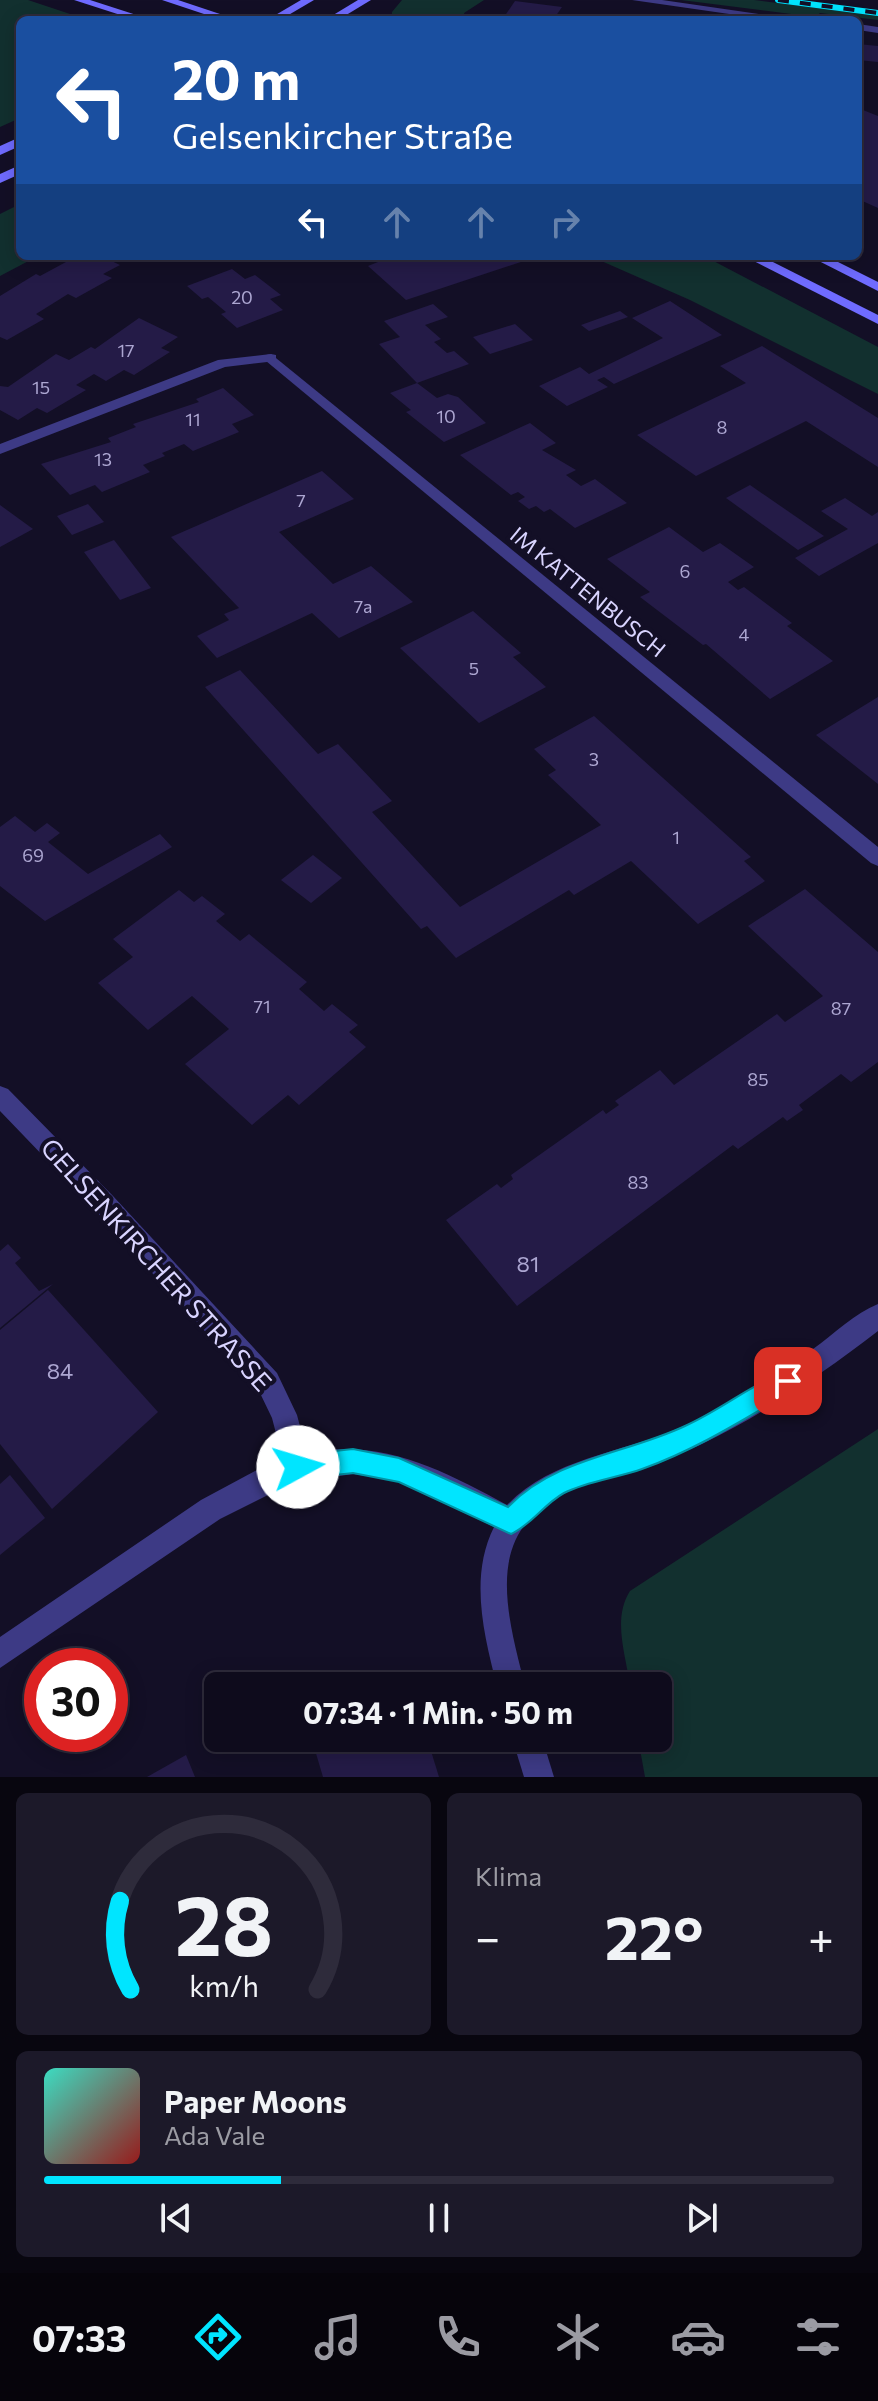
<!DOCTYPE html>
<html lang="de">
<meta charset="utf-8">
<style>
body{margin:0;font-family:Commissioner,sans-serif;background:#1c1929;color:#f1f3f6;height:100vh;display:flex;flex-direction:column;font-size:30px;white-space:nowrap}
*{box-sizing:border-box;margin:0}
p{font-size:26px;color:#9b9ba3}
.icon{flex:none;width:44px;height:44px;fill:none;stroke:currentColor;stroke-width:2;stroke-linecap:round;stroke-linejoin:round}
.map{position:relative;height:1777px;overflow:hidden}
.panel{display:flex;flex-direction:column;gap:16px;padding:16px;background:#08060f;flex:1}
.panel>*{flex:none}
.top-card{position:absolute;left:16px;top:16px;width:846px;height:244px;border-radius:12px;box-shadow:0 4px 20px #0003,0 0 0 2px #2e2b3b;background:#1a4fa0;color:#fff;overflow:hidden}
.speed{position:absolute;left:24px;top:1648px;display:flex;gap:16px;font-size:40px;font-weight:700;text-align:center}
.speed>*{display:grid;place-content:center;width:104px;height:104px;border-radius:50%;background:#0e0b1c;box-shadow:0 4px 20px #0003,0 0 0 2px #2e2b3b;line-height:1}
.speed .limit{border:12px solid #d22;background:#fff;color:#111}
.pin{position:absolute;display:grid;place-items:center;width:68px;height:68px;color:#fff;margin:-34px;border-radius:16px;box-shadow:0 4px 12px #0006}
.me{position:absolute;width:88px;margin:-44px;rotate:84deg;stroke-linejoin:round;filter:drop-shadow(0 0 6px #0008)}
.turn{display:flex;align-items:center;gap:28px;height:168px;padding:0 24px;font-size:36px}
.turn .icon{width:104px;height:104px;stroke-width:2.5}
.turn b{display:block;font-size:56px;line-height:68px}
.lanes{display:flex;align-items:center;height:76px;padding:0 24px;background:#0003;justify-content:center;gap:40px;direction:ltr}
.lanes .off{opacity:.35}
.big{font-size:60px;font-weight:700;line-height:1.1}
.panel .widget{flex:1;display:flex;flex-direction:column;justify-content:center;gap:12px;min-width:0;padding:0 28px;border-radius:12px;background:#1c1929}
.panel .dial{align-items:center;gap:0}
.dial svg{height:208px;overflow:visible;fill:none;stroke:#2e2b3b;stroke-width:7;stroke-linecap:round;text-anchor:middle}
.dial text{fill:#f1f3f6;stroke:none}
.song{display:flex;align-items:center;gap:24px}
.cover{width:96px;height:96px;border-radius:12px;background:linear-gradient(135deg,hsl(170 70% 55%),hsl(0 70% 35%))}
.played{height:8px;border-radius:4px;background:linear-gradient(90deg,#00e5ff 30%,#2e2b3b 30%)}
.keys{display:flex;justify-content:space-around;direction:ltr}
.heat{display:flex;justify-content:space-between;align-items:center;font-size:44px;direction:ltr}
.panel .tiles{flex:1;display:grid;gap:16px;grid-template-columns:1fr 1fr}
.widget:last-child{grid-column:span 2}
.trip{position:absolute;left:204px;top:1672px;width:468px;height:80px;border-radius:12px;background:#0e0b1c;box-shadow:0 4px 20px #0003,0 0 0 2px #2e2b3b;font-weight:700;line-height:80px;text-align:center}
.menu{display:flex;height:128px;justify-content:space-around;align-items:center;background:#06040b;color:#9b9ba3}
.menu .icon{width:56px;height:56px}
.menu .current{color:#00e5ff}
.menu b{font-size:36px;color:#f1f3f6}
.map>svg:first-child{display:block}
.green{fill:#12302f}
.building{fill:#241b47}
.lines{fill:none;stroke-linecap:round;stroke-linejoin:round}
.service{fill:#3d3a85;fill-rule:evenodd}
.minor{fill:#3d3a85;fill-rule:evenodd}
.secondary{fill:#6f6bff;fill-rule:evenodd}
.rail-casing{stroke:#00e5ff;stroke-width:6}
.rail{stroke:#130f26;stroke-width:4;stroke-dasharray:11;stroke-linecap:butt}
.route{fill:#00e5ff;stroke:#0095a6;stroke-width:2}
.labels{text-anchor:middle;stroke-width:8;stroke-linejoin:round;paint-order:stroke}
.number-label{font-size:18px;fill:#aca6d1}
.street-label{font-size:22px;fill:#d9d4ff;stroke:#130f26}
.near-number-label{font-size:22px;fill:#aca6d1}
.near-street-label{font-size:26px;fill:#d9d4ff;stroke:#130f26}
</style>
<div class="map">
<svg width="878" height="1777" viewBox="0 0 878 1777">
<rect width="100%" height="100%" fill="#130f26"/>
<g class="green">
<path d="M0,0H28L88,20H20V118L0,127Z"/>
<path d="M402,0H484L464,13L466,20H392V12Z"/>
<path d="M681,0H754L878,16V20L820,13L815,17Z"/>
<path d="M20,204V256H38L0,276V214Z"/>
<path d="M590,256H704L878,347V394L690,300Z"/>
<path d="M878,1429V1777H645L638,1738H658V1686H630C626,1655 612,1619 630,1591Z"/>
</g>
<g class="building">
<path d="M515,1L562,7L553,20H502Z"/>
<path d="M591,14L624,18L623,20H586Z"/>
<path d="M858,44L878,46V62L858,60Z"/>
<path d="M858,108L878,116V208L858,199Z"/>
<path d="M69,256H101L120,265L103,274L112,278L76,298L68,294L36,314L44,319L7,340L0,337V296L36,274L40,276L66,262L62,260Z"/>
<path d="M393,256H530L533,258L406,300L368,266Z"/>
<path d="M232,269L245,279L255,275L281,295L270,299L283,310L237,328L221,314L226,312L208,297L202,299L187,286Z"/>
<path d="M670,301L722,335L614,384L604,377L597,380L608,387L567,406L539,386L580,367L589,374L663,338L632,318Z"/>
<path d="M433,304L448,317L425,325L441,339L434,342L447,353L454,351L469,364L417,383L379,344L400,337L384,321Z"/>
<path d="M620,311L628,317L589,331L581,325Z"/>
<path d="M139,318L178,337L161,348L170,352L134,375L124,370L106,381L94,374L76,385L86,390L47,413L37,408L18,420L0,410V386L8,387L56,354L69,360L91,347L95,349Z"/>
<path d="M515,324L533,340L490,354L473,337Z"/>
<path d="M762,346L878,418V467L806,421L696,476L637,435L746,383L720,366Z"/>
<path d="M417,383L437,398L448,394L458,397L486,423L444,442L406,412L411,410L390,393Z"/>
<path d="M223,388L254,415L232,424L239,432L193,451L184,444L162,453L165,456L143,465L150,472L102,492L95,485L70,495L41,464L111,442L108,438L136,427L133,424L199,402L196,399Z"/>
<path d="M530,423L556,443L542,450L576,470L566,475L581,486L595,479L627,503L575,528L550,509L544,512L536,506L529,509L518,501L525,497L518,492L511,495L460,455Z"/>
<path d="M322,471L354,499L279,532L333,584L371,566L413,602L339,638L312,613L217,658L197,636L229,620L224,614L239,608L171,537Z"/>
<path d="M750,485L824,536L798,550L726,498Z"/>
<path d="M845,498L872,516L878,512V543L819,576L795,558L848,529L821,511Z"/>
<path d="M88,504L104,522L72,535L57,516Z"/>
<path d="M0,505L33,529L0,547Z"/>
<path d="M669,527L703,552L720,543L754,567L728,582L738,590L744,587L792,623L787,626L833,661L770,699L706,644L703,645L640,597L650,592L607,559Z"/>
<path d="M114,540L151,588L120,600L84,552Z"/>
<path d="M473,611L521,653L513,657L546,687L479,723L400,648Z"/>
<path d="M240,670L318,754L338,744L392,801L372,812L460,907L601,825L548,775L556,770L534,749L594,716L751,857L744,861L765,881L698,924L631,861L574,895L569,890L456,958L427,926L421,929L205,687Z"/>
<path d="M878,697V784L816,735Z"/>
<path d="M15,816L35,832L47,823L60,833L48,842L88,874L160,834L172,847L45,921L0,886V827Z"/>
<path d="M313,855L342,878L311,903L281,880Z"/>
<path d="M805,889L878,952V1062L851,1082L841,1074L799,1105L803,1110L787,1121L783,1117L738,1149L733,1145L517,1306L446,1220L497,1184L501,1188L513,1179L511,1175L603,1110L606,1114L619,1105L615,1101L660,1070L674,1085L777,1014L785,1022L823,996L748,926Z"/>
<path d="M179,890L194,902L202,896L225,914L216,921L240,941L249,934L307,982L299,989L324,1011L332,1004L358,1025L349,1032L366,1047L299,1105L288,1095L252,1125L185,1064L229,1029L192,996L148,1030L98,983L133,957L113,939Z"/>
<path d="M8,1244L21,1258L15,1263L39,1291L53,1284L0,1328V1251Z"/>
<path d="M48,1290L158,1412L52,1509L0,1444V1330Z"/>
<path d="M10,1475L45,1518L0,1555V1484Z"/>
<path d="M316,1738H427L439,1777H323L312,1740Z"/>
<path d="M186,1755L195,1777H147Z"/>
</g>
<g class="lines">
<path class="service" d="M271,354L276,355V361L225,367L0,454V444L218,360Z"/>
<g class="minor">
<path d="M632,0H662L801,20H771Z"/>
<path d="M858,24L878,27V33L858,30Z"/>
<path d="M271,354L878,847V866L871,863L266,361V355Z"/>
<path d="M0,1086L8,1089L113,1196L277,1373L297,1415L307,1453C380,1437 445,1471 507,1505C553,1458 618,1454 677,1429C725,1408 770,1379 813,1349C834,1334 855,1313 878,1304V1331C823,1373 766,1413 704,1443C649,1469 562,1476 524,1526C491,1569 514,1640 525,1686H497C484,1635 469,1577 494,1527L426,1492L394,1480L353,1474L292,1483L220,1519L0,1668V1637L201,1500L255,1471L283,1460L272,1418L259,1391L97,1212L0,1111Z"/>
<path d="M512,1738H542L554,1777H524Z"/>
</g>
<g class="secondary">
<path d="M74,0H90L152,20H136Z"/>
<path d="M162,0H178L238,20H222Z"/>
<path d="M301,0H314L280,20H267Z"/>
<path d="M358,0H371L338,20H325Z"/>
<path d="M20,137V146L0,155V146Z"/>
<path d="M20,165V174L0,183V174Z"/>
<path d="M744,256H761L878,315V324Z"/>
<path d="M809,256H826L878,282V291Z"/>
</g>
<defs>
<path id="rail" d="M778,0L878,13"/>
</defs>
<use href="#rail" class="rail-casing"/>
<use href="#rail" class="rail"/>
</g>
<path class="route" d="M788,1370L796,1373L799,1381L796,1389C746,1418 696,1450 642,1469C617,1478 587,1481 564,1493C544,1504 531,1525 511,1534L399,1482L353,1473L298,1479L289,1476L286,1467L289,1459L298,1455L353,1449L399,1458L508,1507C555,1458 626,1454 685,1426C721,1410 752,1384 788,1370Z"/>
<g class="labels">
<g class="number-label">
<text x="242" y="304">20</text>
<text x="126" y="357">17</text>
<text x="41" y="394">15</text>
<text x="446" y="423">10</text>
<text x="193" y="426">11</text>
<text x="722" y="434">8</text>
<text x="103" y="466">13</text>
<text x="301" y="507">7</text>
<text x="685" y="578">6</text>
<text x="363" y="613">7a</text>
<text x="744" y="641">4</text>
<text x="474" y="675">5</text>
<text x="594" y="766">3</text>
<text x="676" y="844">1</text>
<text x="33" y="862">69</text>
<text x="262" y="1013">71</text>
<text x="841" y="1015">87</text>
<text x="758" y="1086">85</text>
<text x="638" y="1189">83</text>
</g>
<g class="street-label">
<text transform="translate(588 592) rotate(39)" y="8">IM KATTENBUSCH</text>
</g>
<g class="near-number-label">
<text x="528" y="1272">81</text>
<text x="60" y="1379">84</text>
</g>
<g class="near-street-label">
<text transform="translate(156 1265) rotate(48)" y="9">GELSENKIRCHER STRASSE</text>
</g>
</g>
</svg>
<div class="speed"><div class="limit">30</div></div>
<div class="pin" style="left:788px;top:1381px;background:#d93025"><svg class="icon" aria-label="arrive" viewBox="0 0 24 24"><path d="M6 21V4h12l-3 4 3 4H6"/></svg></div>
<svg class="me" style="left:298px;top:1467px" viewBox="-20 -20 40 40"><circle r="19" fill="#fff"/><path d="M0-13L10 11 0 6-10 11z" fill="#00e5ff"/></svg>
<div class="trip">07:34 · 1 Min. · 50 m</div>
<div class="top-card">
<div class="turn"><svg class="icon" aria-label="left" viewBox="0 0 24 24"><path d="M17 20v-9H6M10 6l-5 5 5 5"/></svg><div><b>20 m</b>Gelsenkircher Straße</div></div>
<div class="lanes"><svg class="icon" aria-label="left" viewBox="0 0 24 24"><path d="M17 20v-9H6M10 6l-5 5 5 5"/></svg><svg class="icon off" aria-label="ahead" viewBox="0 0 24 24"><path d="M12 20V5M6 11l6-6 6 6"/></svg><svg class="icon off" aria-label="ahead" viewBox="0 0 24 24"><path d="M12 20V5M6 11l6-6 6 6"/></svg><svg class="icon off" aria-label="right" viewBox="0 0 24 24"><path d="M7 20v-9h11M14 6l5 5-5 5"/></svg></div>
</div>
</div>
<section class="panel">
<div class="tiles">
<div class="widget dial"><svg viewBox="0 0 100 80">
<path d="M14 69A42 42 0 1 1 86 69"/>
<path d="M14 69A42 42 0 0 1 10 35" stroke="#00e5ff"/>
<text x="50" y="56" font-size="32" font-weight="700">28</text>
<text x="50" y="72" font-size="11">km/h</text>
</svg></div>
<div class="widget"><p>Klima</p>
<div class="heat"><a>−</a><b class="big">22°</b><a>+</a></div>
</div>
<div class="widget">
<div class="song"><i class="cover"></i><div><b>Paper Moons</b><p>Ada Vale</p></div></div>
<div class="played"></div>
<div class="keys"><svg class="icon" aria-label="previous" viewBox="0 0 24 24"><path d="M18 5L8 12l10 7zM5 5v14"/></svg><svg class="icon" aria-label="pause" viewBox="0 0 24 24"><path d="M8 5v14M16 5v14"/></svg><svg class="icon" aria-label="next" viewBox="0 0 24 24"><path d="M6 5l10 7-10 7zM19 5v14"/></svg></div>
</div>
</div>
</section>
<nav class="menu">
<b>07:33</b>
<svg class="icon current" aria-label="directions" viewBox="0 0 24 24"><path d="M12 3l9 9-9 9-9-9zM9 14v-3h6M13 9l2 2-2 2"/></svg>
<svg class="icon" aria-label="music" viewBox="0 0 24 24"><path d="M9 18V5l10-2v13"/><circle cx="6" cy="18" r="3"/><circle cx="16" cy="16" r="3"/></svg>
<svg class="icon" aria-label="phone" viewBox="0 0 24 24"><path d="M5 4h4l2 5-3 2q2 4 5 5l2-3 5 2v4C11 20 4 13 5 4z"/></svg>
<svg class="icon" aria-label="climate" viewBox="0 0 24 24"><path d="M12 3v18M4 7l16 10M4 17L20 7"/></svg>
<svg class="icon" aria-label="car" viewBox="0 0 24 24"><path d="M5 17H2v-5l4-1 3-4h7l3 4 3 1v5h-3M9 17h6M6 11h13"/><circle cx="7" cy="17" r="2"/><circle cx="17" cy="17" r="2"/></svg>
<svg class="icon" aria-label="filters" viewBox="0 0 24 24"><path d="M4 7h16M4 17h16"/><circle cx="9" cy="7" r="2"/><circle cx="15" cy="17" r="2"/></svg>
</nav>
